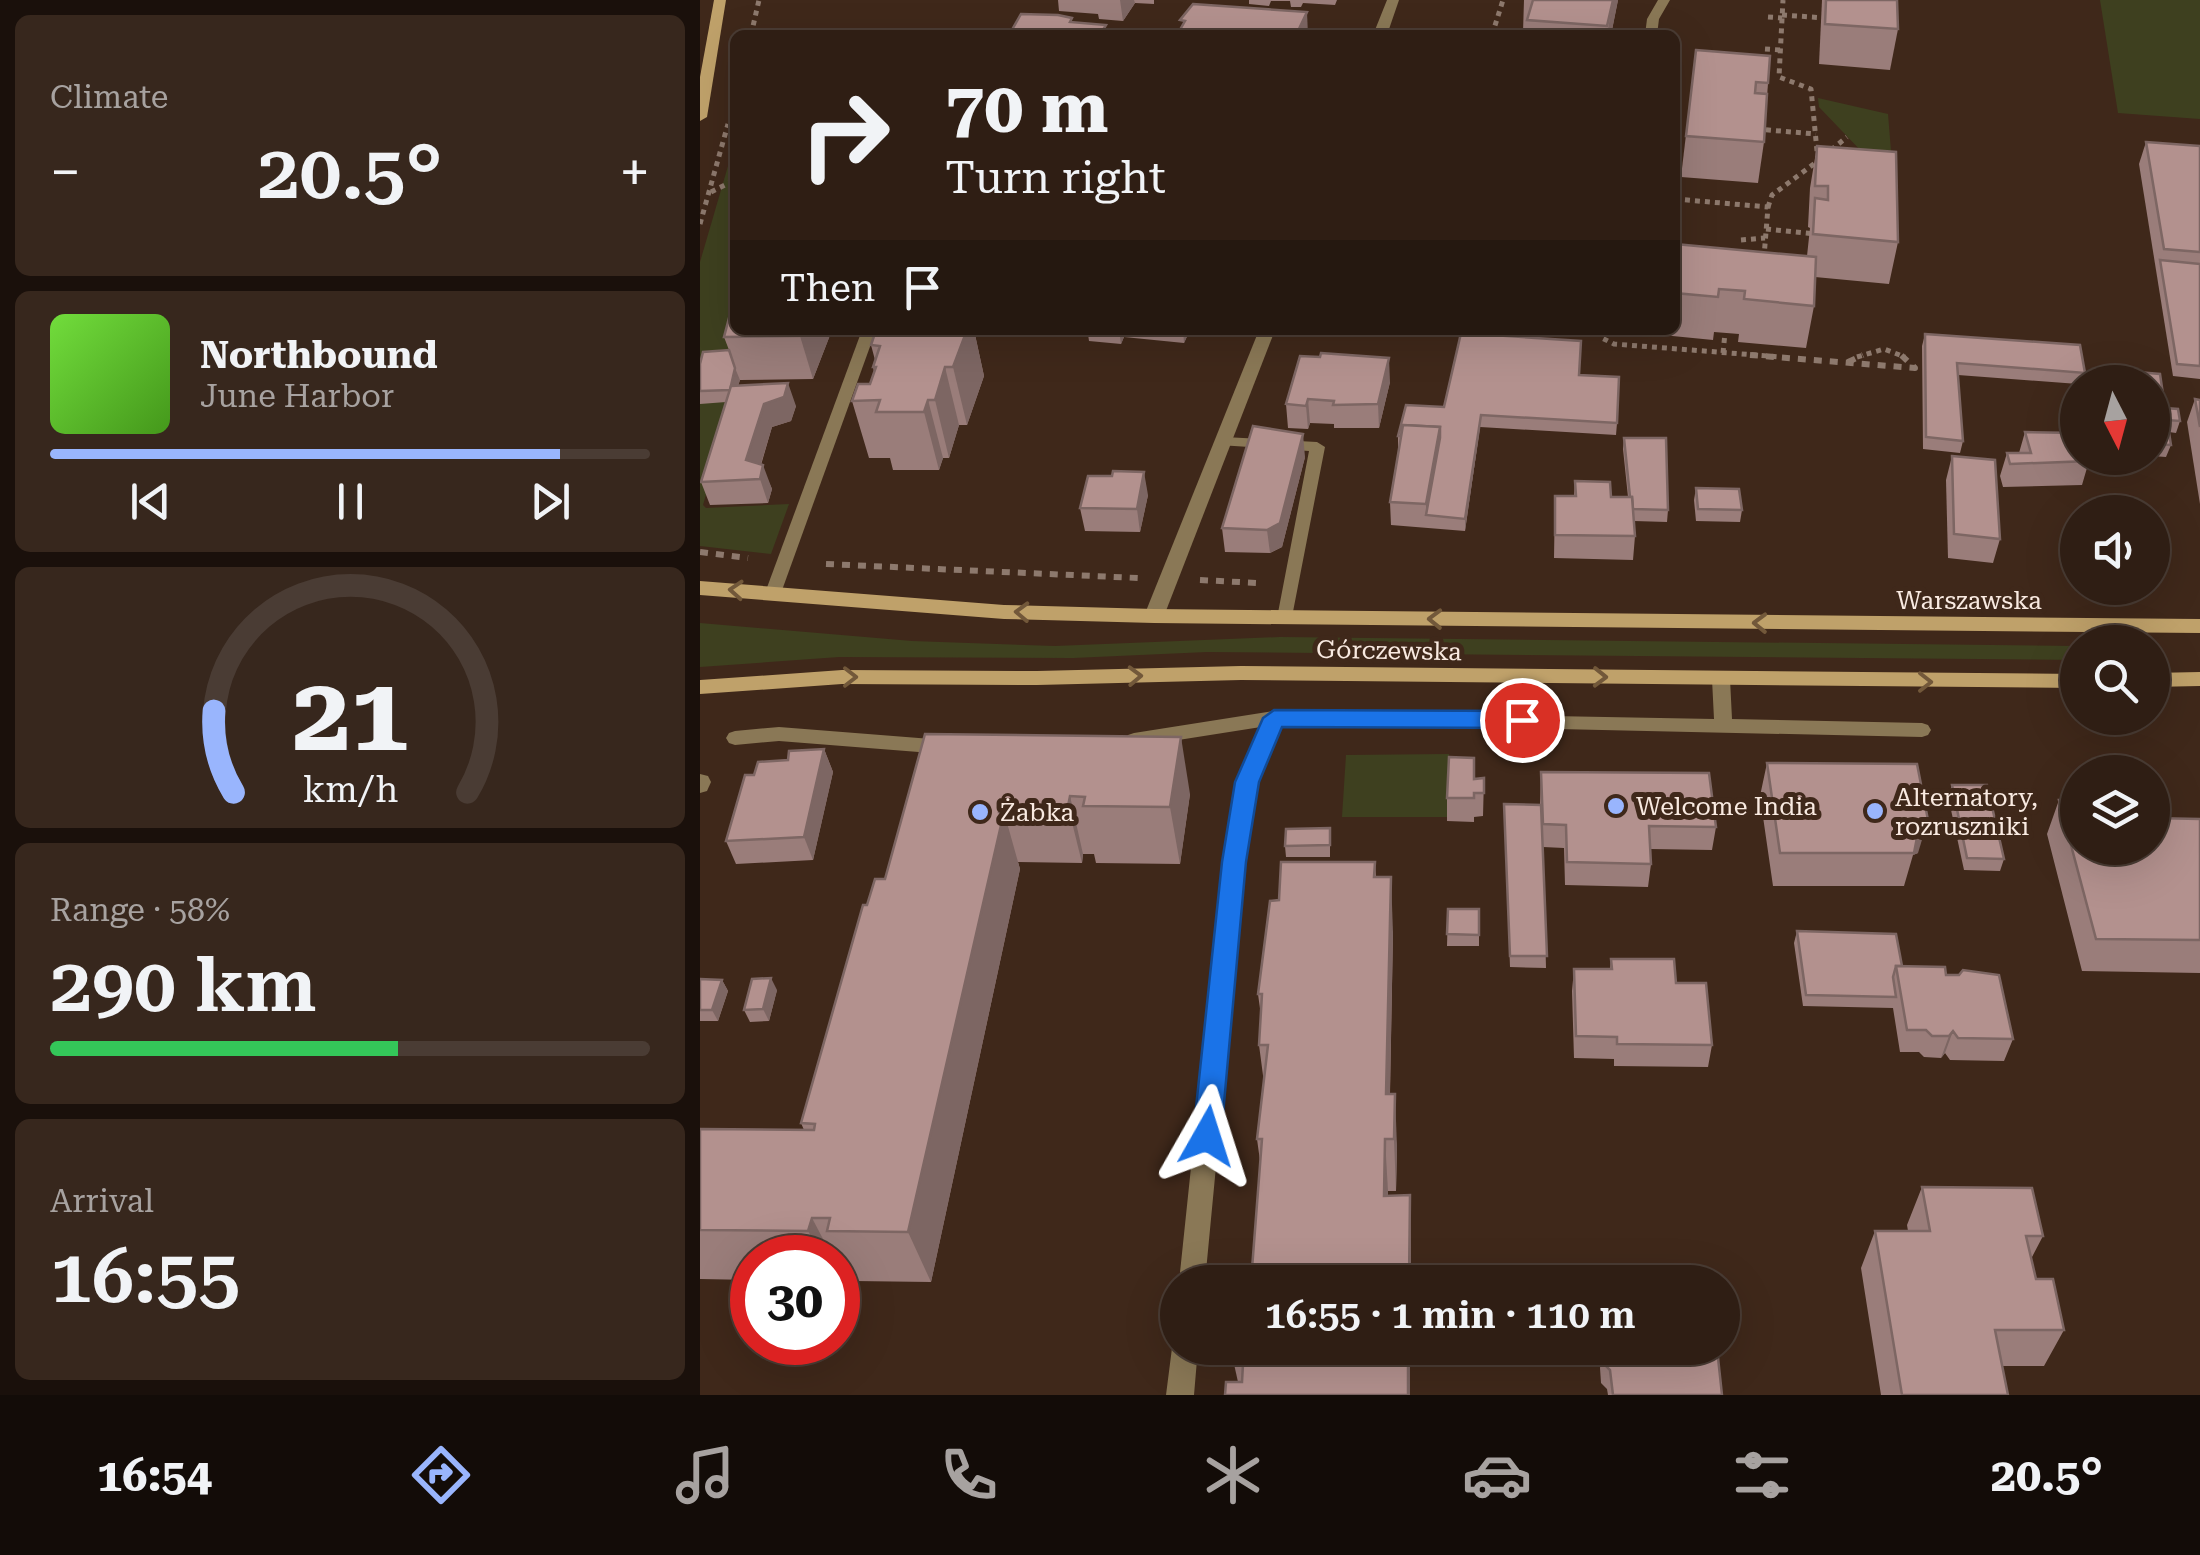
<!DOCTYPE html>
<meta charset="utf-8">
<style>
body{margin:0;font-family:"Roboto Serif",serif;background:#37271d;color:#f1f3f6;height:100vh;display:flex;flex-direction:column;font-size:38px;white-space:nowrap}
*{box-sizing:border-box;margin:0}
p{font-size:32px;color:#a7a2a0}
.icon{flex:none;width:55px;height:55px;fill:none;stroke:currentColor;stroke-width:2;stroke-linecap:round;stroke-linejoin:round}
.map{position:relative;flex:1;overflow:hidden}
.details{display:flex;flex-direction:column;gap:15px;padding:15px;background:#1a100b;width:700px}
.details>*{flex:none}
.top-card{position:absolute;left:30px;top:30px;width:950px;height:305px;border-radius:15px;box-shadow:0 10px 40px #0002,0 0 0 2px #4a3c34;background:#2f1e14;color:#f1f3f6;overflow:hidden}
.needle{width:65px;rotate:174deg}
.tools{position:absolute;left:1360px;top:365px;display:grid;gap:20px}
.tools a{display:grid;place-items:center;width:110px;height:110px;border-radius:50%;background:#2f1e14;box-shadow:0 10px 40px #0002,0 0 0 2px #4a3c34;font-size:50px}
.speed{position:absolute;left:30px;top:1235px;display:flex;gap:20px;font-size:50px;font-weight:700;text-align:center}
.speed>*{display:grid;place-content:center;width:130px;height:130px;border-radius:50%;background:#2f1e14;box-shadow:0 10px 40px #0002,0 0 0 2px #4a3c34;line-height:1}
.speed .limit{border:15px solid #d22;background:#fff;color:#111}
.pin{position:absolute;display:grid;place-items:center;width:85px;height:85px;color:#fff;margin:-42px;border:5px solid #fff;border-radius:50%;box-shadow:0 2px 10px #0007}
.me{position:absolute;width:110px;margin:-55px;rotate:6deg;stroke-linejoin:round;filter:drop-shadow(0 0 8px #0008)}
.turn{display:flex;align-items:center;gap:35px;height:210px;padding:0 50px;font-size:45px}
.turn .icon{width:130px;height:130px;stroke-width:2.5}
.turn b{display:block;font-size:70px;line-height:85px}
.then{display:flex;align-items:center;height:95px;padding:0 50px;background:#0003;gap:20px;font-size:38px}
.big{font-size:75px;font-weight:600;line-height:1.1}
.details .tile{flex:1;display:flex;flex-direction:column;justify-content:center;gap:15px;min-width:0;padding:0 35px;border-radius:15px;background:#37271d}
.details .dial{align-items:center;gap:0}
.dial svg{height:260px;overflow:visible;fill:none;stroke:#4a3c34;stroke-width:7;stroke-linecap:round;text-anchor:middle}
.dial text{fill:#f1f3f6;stroke:none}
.song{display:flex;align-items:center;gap:30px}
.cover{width:120px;height:120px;border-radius:15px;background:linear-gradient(135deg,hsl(100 70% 55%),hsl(100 70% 35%))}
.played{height:10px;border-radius:5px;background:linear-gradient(90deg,#99b5fd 85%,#4a3c34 85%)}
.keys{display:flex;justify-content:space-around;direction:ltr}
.heat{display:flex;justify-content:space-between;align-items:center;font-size:55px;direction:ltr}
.charge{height:15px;border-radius:8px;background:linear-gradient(90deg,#34c759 58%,#4a3c34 0)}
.trip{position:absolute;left:460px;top:1265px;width:580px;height:100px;border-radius:50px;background:#2f1e14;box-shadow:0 10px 40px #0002,0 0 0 2px #4a3c34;font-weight:600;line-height:100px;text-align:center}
.tab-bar{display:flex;height:160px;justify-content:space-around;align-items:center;background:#130c08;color:#a7a2a0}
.tab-bar .icon{width:70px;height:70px}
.tab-bar .active{color:#99b5fd}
.tab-bar b{font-size:45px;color:#f1f3f6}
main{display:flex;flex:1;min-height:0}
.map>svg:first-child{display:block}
.green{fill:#3e401f}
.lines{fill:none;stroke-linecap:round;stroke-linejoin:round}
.path-far1{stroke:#8d796d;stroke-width:5;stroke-dasharray:5 5;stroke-linecap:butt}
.path{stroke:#8d796d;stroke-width:6;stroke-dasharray:8 8;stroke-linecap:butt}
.service{fill:#8a7856;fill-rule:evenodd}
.minor{fill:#8a7856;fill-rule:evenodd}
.secondary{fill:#bfa16a;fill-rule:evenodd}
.wall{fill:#9a7d7a}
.shaded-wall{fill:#7d6663}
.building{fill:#b3918e;stroke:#7d6663;stroke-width:2.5}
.oneway{stroke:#72583a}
.route{fill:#1a73e8;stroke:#114b97;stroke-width:2.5}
.poi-dot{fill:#99b5fd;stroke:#3f281a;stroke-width:4}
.labels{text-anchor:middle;stroke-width:10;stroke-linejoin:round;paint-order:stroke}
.street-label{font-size:25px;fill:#f9eae1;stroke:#3f281a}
.poi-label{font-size:25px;fill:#f9eae1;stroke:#3f281a;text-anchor:start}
</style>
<main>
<section class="details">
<div class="tile"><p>Climate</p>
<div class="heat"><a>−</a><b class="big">20.5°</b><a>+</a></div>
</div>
<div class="tile">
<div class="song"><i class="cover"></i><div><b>Northbound</b><p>June Harbor</p></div></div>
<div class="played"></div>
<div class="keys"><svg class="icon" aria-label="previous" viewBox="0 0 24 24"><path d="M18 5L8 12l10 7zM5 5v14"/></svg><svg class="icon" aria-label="pause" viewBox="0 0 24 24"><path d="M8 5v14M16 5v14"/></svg><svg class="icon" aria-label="next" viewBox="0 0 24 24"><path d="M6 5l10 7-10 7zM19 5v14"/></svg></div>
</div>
<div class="tile dial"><svg viewBox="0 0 100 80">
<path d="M14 69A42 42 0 1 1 86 69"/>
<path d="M14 69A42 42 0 0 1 8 44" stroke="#99b5fd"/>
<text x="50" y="56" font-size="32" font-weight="700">21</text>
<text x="50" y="72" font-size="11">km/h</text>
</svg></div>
<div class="tile"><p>Range · 58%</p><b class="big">290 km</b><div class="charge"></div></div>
<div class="tile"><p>Arrival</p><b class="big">16:55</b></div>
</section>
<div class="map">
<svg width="1500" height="1395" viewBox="0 0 1500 1395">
<rect width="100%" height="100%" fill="#3f281a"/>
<g class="green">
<path d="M1400,0H1500V119L1418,113Z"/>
<path d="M1118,98L1188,114L1191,151L1187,156L1165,155L1119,107Z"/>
<path d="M35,142V330L44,362L3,505L6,508L89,504L71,554L0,546V262Z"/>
<path d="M0,623L212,641L355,646L580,637L1377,646L1378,660L507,652L373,658L139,657L0,667Z"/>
<path d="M749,754L747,817H642L646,755Z"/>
</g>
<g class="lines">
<g class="path-far1">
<path d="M1082,15L1126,18"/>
<path d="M1068,17L1082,18"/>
<path d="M51,35L59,0"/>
<path d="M792,35L803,0"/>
<path d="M1065,49L1081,50"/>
<path d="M1056,129L1116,134"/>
<path d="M1131,150L1147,137"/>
<path d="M11,192L35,180"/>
<path d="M975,199L1068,207L1064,257"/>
<path d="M1068,207L1072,195L1118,161L1111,89L1079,77L1083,0"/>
<path d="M0,224L28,124"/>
<path d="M1066,229L1115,234"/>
<path d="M1041,240L1065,238"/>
<path d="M899,330L902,338L914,344L1081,357"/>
<path d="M1023,353L1025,333"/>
<path d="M1157,357L1184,349L1205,357"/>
</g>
<g class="path">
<path d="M1050,355L1215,368L1201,355"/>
<path d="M1148,362L1163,355"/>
<path d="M0,552L48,558"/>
<path d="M126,564L438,578"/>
<path d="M500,580L558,583"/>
</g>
<g class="service">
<path d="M958,0H970L959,19L957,35H945L947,19Z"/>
<path d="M162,330H176L81,593L73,599L67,597L65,593Z"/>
<path d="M524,437L617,442L625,447L591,622H579L577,618L609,451L519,445L516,442Z"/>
<path d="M1021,673L1030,679L1032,719L1222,723L1228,725L1231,730L1228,735L1222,737L626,724L574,725L434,747L428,745L425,740L428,735L434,733L574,711L1014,719L1012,679Z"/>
<path d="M79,727L244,740L250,742L253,747L250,752L244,754L79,741L35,745L29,743L26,738L29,733L35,731Z"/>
</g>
<g class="minor">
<path d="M687,0H699L687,35H673Z"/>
<path d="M559,330H575L464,616L461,621H447L444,616Z"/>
<path d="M574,711L584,718L557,782L545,862L505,1282H479L523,862L537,782L564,718Z"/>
<path d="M0,774L8,776L11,782L7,791L0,793Z"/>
<path d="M478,1338V1348H498L494,1395H466L472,1348Z"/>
</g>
<g class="secondary">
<path d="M14,0H26L7,117L0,121V77Z"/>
<path d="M0,581L304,605L454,609L1500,619V633L454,623L304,619L0,595Z"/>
<path d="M541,666L1378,674V688L541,680L337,685L142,684L0,694V680L142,670L337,671Z"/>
<path d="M1500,672V686L1452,687V673Z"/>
</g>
</g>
<g class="wall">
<path d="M358,0H454V4L435,3L423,21L399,19L398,14L359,11Z"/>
<path d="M549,0H637L635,5L603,3L601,7H591L590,1H571L569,6L549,4Z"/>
<path d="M824,0H918L911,35H827V32H823Z"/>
<path d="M1122,0H1197L1198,29L1190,70L1119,64Z"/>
<path d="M996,50L1068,83L1064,142L1058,183L981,177Z"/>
<path d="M1446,142L1500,146V379L1473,376L1439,164Z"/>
<path d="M1117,146L1198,242L1189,284L1115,277L1114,306L1106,348L1038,342L1039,334L1014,332L1013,340L932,332V330H975V244L1107,256L1110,228L1108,227L1110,188Z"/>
<path d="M35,330H132L113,379L40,380L38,385L96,406L91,421L72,427L61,465L72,489L68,503L10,505L1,482L26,402L0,404V364L29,350L24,337Z"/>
<path d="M176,330H274L284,376L267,425H259L249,458H243L239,470H193L190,458H169L152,401L170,384L174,372L173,367L175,360L171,345Z"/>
<path d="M360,330H490L484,343L424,337L421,344L389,341L388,334L360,331Z"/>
<path d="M1225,334L1385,373L1382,382H1378V384L1258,375L1263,441L1260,453L1223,449L1222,346Z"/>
<path d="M1425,371L1460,374L1465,408L1478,409L1480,421L1476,433L1469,432L1471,445L1466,457L1452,456V382H1421Z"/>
<path d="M690,382L679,428H634V424L610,423L608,429L588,428L586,404Z"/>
<path d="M1495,399L1500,400V504L1487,422Z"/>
<path d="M744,407L917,423L916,435L780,427L765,531L691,525L690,502L699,448H698V436Z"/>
<path d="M1325,432L1389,461L1382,485L1303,487L1300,476L1307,453H1319Z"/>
<path d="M924,438L968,510L967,522L934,521L935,536L933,560L854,558L855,496H874L875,481L911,497H928L923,449Z"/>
<path d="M1252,456L1300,539L1293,563L1248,558L1246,480Z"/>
<path d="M605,457L582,547L570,553L525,552L522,528Z"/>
<path d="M996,488L1042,510L1040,522L996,521L994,500Z"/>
<path d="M448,495L440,532L385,531L380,508Z"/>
<path d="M225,734L490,794L480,864L396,863L394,854H383L382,863L318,862L320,869L231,1282L154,1281L147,1268H139L138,1275V1258H52V1280L0,1279V1129L104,1130L101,1123L167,905L185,879Z"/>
<path d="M124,749L133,772L113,860L36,864L26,841L54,775L88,760Z"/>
<path d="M1067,763L1218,853L1213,855L1204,886H1073L1060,796Z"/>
<path d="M841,772L1016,827L1012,850L950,849L951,864L948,887L865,885L864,848L843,847L846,968L810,967L804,804L840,805Z"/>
<path d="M784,778L783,816L774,817V822L747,821V798L774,779Z"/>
<path d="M1252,785L1304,859L1300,871L1264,870L1248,796Z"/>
<path d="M1359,800L1378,848L1500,819V973L1382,971L1347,834Z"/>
<path d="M630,828V857H586L585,846Z"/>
<path d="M675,862L676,877L693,933L690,1094L697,1147L696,1191H688V1196L710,1195L711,1282H551L560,1161L557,1139L564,1083L559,1045L561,1016L558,994L579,900Z"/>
<path d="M748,909H779V946H747Z"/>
<path d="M1097,931L1202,966L1246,975L1313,1039L1304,1061L1250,1060L1245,1053L1241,1058L1224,1057L1219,1052H1200L1193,1008L1103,1006L1094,943Z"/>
<path d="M911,959L976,983L1012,1045L1008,1067L914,1066V1059L874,1058L872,991L874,969H910Z"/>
<path d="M0,979L22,980L28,991L18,1021H0Z"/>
<path d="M77,990L69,1021L50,1022L44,1010Z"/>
<path d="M1222,1187L1343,1236L1331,1259L1336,1279L1364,1330L1344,1366H1302L1308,1395H1181L1161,1268L1175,1231H1208L1207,1225Z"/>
<path d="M535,1348H710V1395L538,1382L534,1364Z"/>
<path d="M903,1349L1022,1395H908L907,1389L901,1383L900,1368Z"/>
</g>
<g class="shaded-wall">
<path d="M420,0H434L435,3L423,21Z"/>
<path d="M913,0H918L911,35H907Z"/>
<path d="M607,12L608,35H599L598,31Z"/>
<path d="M102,330H132L113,379L100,336Z"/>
<path d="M267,330H274L284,376L267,425L253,367Z"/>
<path d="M419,330H423L424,337L421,344Z"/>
<path d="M483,330H490L484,343Z"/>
<path d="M689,358L690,382L679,428L678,404Z"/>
<path d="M245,367L259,425L249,458L235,400Z"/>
<path d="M35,368L40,380L34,401L30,390Z"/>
<path d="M88,383L96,406L91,421L72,427L56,480L46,460L64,404Z"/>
<path d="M608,399L610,423L608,429L606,406Z"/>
<path d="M228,400L243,458L239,470L224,412Z"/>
<path d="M781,415L780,427L765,531V519Z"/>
<path d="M740,427V450L726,515V504Z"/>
<path d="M603,434L605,457L582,547L570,553L567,530Z"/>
<path d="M63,465L72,489L68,503L60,479Z"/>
<path d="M444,472L448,495L440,532L437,509Z"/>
<path d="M481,737L490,794L480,864L470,807Z"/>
<path d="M124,749L133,772L113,860L104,837Z"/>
<path d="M370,796L383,854L382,863L368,806Z"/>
<path d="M300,805L303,816L304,812L320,869L231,1282L208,1232Z"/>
<path d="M1228,820L1218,853L1213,855L1220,822Z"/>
<path d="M691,877L693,933L689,1139L686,1094Z"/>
<path d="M71,978L77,990L69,1021L63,1009Z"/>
<path d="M22,980L28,991L18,1021L12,1010Z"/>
<path d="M1253,1031L1245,1053L1241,1058L1249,1036Z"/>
<path d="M695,1094L697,1147L696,1191L694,1139Z"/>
<path d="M685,1139L688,1191L687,1246L684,1196Z"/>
<path d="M710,1195L711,1246V1282H709Z"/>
<path d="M112,1218L133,1258H123L108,1231Z"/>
<rect x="708" y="1348" width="2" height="47"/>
</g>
<g class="building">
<path d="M833,0H913L907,26L827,20Z"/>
<path d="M1126,0H1197L1198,29L1125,24Z"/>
<path d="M493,4L607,12L598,31L605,32L604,35H477L485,21L480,20Z"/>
<path d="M321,14L358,15L372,18L370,22L406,25L400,35H309Z"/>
<path d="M996,50L1070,56L1068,83L1056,82L1055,93L1067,94L1064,142L986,136Z"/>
<path d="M1446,142L1500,146V252L1464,249Z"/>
<path d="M1117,146L1196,152L1198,242L1113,234L1115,198L1128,200V186H1115Z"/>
<path d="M975,244L1116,257L1114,306L1044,299L1045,291L1019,289L1018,297L975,293Z"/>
<path d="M1460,260L1500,264V366L1477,364Z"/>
<path d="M34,299H35V330H102L100,336L24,337Z"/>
<path d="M176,330H267L253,367H245L235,400H228L224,412H176L180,400L152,401L158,384H170L176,367H173L180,346L171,345Z"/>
<path d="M761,333L881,341L879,375L919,377L917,423L781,415L765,519L726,515L740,438V427L703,425L701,436H698L706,405L744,407Z"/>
<path d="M1225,334L1380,345L1385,373L1257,363L1263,441L1226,437Z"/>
<path d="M29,350L35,368L30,390L0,391V364L3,352Z"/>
<path d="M621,353L689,358L678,404L633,405L634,401L608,399L606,406L586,404L600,356L620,357Z"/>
<path d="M1425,371L1460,374L1465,408L1478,409L1480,421L1467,420L1471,445L1452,444V382H1426Z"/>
<path d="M88,383L84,397L64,404L46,460L63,465L60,479L1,482L31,386Z"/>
<path d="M1495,399L1500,400V427Z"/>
<path d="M703,425L740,427L726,504L690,502Z"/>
<path d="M553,426L603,434L580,523L567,530L522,528Z"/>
<path d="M1325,432L1378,433V458H1388L1389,461L1310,464L1307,453H1331Z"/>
<path d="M924,438H966L968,510L933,509L932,497H930Z"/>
<path d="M1252,456L1295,460L1300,539L1254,534Z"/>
<path d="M413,471L444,472L437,509L380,508L388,476H412Z"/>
<path d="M875,481L910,482L911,497H932L935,536L855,535V496H876Z"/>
<path d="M996,488L1039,489L1042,510L998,509Z"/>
<path d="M225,734L481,737L470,807L383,806L385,797L370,796L368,806L300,805L299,812H304L208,1232L127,1231L130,1218H112L108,1231L0,1230V1129L114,1130L115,1124L101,1123L163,905H167L175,879H185Z"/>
<path d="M124,749L104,837L26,841L45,775H54L58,762L88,760L89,751Z"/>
<path d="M749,757L774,758V779L784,778V793H774V798H747Z"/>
<path d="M1067,763L1217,764L1228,820L1220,822L1214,853H1080Z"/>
<path d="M841,772L1009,773L1016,827L949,826L951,864L867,862L866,825L843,824Z"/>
<path d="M1252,785H1287L1304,859L1267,858Z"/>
<path d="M1359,800L1378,801V848H1452V818L1500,819V940L1396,939Z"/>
<path d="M804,804L841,805L847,956H810Z"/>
<path d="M630,828V845L585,846L586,829Z"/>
<path d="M581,862H675L674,877H691L686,1094H695L694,1139H685L684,1196L710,1195L709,1282H551L562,1139H557L568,1045H559L562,994H558L570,901L579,900Z"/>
<path d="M748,909H779V935L747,934Z"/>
<path d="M1097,931L1196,934L1202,966H1196L1193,977L1196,997L1106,995Z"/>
<path d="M911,959H974L976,983H1006L1012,1045L917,1044V1037L876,1036L874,969H912Z"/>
<path d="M1196,966L1245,967L1246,975H1259L1263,970L1299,975L1313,1039L1258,1038L1253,1031L1249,1036H1232L1226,1030H1207Z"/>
<path d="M71,978L63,1009L44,1010L52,979Z"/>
<path d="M0,979L22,980L12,1010H0Z"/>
<path d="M1222,1187L1332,1188L1343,1236H1326L1336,1279H1353L1364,1330H1295L1308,1395H1202L1175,1231H1230Z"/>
<path d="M535,1348H708V1395H525L526,1382H542L543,1364H534Z"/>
<path d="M904,1348H1017L1022,1395H913L910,1370L904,1364L903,1349Z"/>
</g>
<defs><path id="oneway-chevron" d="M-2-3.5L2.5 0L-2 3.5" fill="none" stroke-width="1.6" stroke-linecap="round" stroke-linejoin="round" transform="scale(2.5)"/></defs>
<g class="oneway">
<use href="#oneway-chevron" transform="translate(36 590) rotate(-176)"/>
<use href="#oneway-chevron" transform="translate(322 612) rotate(-178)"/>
<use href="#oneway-chevron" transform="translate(735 619) rotate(-179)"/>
<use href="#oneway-chevron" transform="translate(1060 623) rotate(-179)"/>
<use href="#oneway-chevron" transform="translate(435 676) rotate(-2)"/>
<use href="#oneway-chevron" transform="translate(150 677)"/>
<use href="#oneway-chevron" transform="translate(900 677) rotate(1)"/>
<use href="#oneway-chevron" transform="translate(1225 682)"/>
</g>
<path class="route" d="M574,710L822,711L834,720L822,728L582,727L559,782L546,862L521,1136L517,1145L507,1148L497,1145L493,1136L522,862L535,782L563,718Z"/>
<g class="poi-dot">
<circle cx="916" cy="806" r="10"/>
<circle cx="1175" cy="811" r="10"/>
<circle cx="280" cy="812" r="10"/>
</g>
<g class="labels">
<g class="street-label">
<text x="1269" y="609">Warszawska</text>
<text transform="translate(689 650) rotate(1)" y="9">Górczewska</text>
</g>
<g class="poi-label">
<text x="1195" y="806">Alternatory,<tspan x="1195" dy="29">rozruszniki</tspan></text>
<text x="936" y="815">Welcome India</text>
<text x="300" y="821">Żabka</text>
</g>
</g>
</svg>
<div class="tools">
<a><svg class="needle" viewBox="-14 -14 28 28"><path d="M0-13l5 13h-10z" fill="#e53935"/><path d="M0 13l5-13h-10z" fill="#a7a2a0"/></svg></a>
<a><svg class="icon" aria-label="sound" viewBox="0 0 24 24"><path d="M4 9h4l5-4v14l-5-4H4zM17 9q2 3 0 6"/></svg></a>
<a><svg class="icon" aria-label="search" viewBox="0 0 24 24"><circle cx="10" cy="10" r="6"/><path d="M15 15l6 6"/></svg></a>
<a><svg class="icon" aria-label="layers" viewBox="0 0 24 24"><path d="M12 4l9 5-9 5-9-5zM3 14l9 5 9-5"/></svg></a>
</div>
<div class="speed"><div class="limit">30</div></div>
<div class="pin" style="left:822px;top:720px;background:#d93025"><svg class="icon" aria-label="arrive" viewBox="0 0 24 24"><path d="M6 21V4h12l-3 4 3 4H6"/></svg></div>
<svg class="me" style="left:507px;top:1136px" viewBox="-20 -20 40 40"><path d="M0-17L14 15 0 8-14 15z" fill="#1a73e8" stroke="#fff" stroke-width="4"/></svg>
<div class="trip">16:55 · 1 min · 110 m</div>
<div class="top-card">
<div class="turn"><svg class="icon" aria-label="right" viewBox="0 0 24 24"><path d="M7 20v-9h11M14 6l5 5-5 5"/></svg><div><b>70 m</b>Turn right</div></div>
<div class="then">Then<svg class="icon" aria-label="arrive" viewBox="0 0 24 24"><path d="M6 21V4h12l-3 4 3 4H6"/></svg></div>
</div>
</div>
</main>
<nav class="tab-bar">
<b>16:54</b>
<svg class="icon active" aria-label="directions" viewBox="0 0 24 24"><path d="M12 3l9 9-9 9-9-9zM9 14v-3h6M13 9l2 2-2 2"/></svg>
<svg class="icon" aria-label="music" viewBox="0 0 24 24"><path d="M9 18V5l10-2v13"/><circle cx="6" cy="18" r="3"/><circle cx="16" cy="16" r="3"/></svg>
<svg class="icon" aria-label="phone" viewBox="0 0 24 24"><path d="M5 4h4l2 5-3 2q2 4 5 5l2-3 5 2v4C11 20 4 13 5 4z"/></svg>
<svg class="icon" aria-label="climate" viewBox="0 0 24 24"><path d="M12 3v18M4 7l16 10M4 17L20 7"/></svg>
<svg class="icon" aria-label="car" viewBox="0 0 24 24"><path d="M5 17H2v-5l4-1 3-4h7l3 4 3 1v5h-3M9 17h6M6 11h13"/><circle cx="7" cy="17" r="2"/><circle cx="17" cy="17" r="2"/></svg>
<svg class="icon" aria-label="filters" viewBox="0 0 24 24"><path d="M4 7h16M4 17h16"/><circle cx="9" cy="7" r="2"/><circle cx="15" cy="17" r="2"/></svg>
<b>20.5°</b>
</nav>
